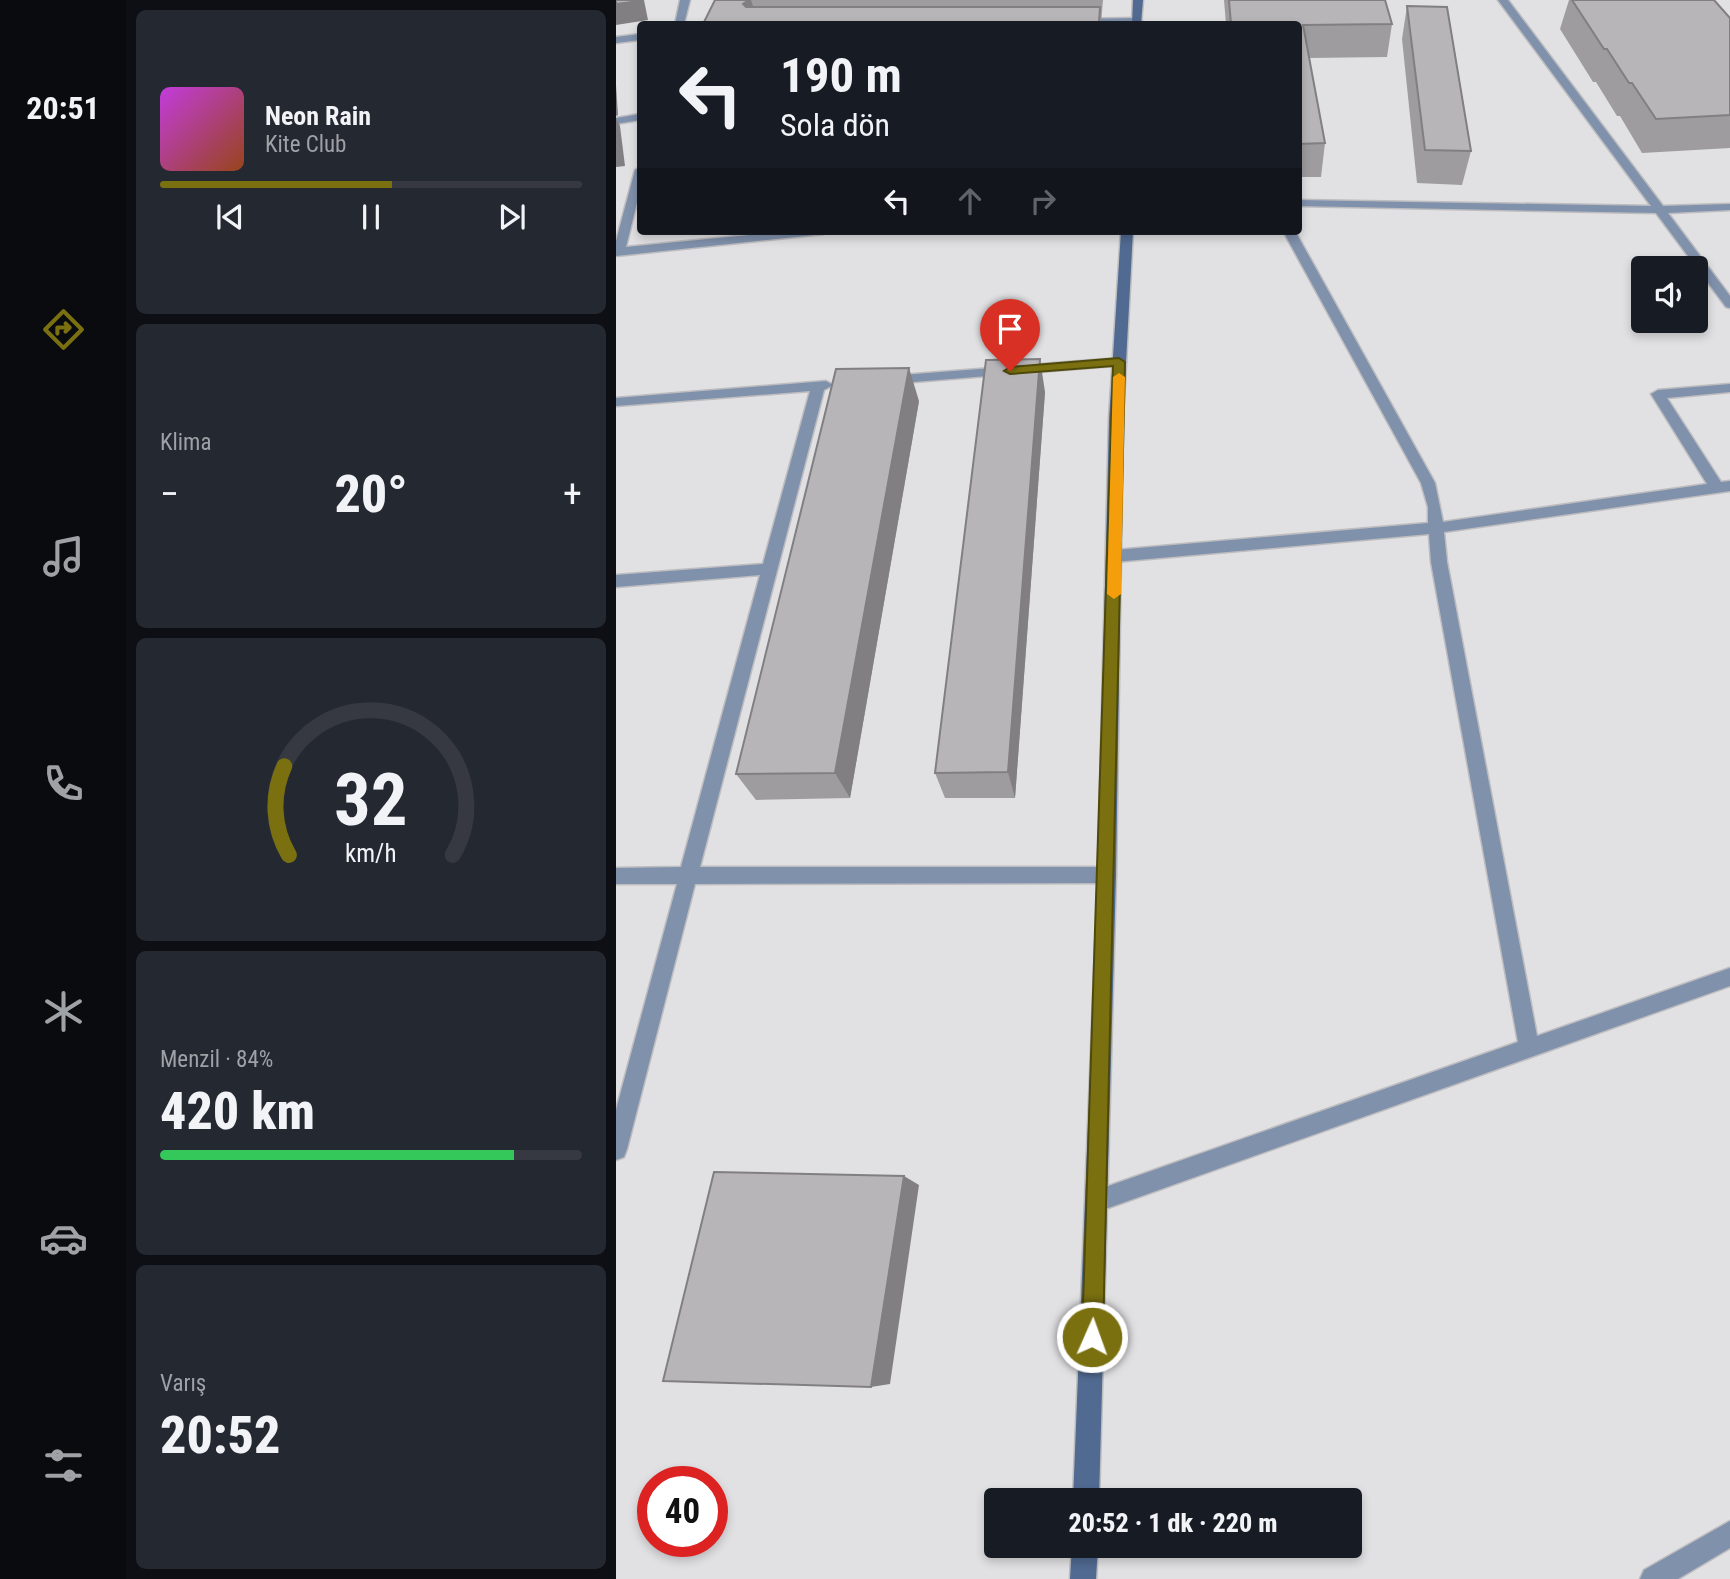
<!DOCTYPE html>
<html lang="tr">
<meta charset="utf-8">
<style>
body{margin:0;font-family:"Roboto Condensed",sans-serif;background:#242831;color:#f1f3f6;height:100vh;display:flex;flex-direction:column;font-size:26px;white-space:nowrap}
*{box-sizing:border-box;margin:0}
p{font-size:23px;color:#9ea1a6}
.icon{flex:none;width:38px;height:38px;fill:none;stroke:currentColor;stroke-width:2;stroke-linecap:round;stroke-linejoin:round}
.map{position:relative;flex:1;overflow:hidden}
.drawer{display:flex;flex-direction:column;gap:10px;padding:10px;background:#0d0f14;width:490px}
.drawer>*{flex:none}
.guide{position:absolute;left:21px;top:21px;width:665px;height:214px;border-radius:7px;box-shadow:0 4px 10px #0003;background:#171b24;color:#f1f3f6;overflow:hidden}
.tools{position:absolute;left:1015px;top:256px;display:grid;gap:14px}
.tools a{display:grid;place-items:center;width:77px;height:77px;border-radius:7px;background:#171b24;box-shadow:0 4px 10px #0003;font-size:35px}
.speed{position:absolute;left:21px;top:1466px;display:flex;gap:14px;font-size:35px;font-weight:700;text-align:center}
.speed>*{display:grid;place-content:center;width:91px;height:91px;border-radius:50%;background:#171b24;box-shadow:0 4px 10px #0003;line-height:1}
.speed .limit{border:10px solid #d22;background:#fff;color:#111}
.pin{position:absolute;display:grid;place-items:center;width:60px;height:60px;color:#fff;margin:-72px -30px;border-radius:50% 50% 50% 0;rotate:-45deg;box-shadow:0 0 7px #0007}
.pin .icon{rotate:45deg}
.me{position:absolute;width:77px;margin:-38px;rotate:2deg;stroke-linejoin:round;filter:drop-shadow(0 0 5px #0008)}
.turn{display:flex;align-items:center;gap:24px;height:147px;padding:0 28px;font-size:32px}
.turn .icon{width:91px;height:91px;stroke-width:2.5}
.turn b{display:block;font-size:49px;line-height:60px}
.lanes{display:flex;align-items:center;height:66px;padding:0 28px;background:#0003;justify-content:center;gap:35px;direction:ltr}
.lanes .off{opacity:.35}
.big{font-size:52px;font-weight:800;line-height:1.1}
.drawer .tile{flex:1;display:flex;flex-direction:column;justify-content:center;gap:10px;min-width:0;padding:0 24px;border-radius:10px;background:#242831}
.drawer .dial{align-items:center;gap:0}
.dial svg{height:182px;overflow:visible;fill:none;stroke:#363941;stroke-width:7;stroke-linecap:round;text-anchor:middle}
.dial text{fill:#f1f3f6;stroke:none}
.song{display:flex;align-items:center;gap:21px}
.cover{width:84px;height:84px;border-radius:10px;background:linear-gradient(135deg,hsl(290 70% 55%),hsl(20 70% 35%))}
.played{height:7px;border-radius:4px;background:linear-gradient(90deg,#7a7010 55%,#363941 55%)}
.keys{display:flex;justify-content:space-around;direction:ltr}
.heat{display:flex;justify-content:space-between;align-items:center;font-size:38px;direction:ltr}
.charge{height:10px;border-radius:5px;background:linear-gradient(90deg,#34c759 84%,#363941 0)}
.trip{position:absolute;left:368px;top:1488px;width:378px;height:70px;border-radius:7px;background:#171b24;box-shadow:0 4px 10px #0003;font-weight:800;line-height:70px;text-align:center}
main{display:flex;flex:1;min-height:0}
.tab-bar{display:flex;flex-direction:column;width:126px;justify-content:space-around;align-items:center;background:#090b0e;color:#9ea1a6}
.tab-bar .icon{width:49px;height:49px}
.tab-bar .current{color:#7a7010}
.tab-bar b{font-size:32px;color:#f1f3f6}
.map>svg:first-child{display:block}
.lines{fill:none;stroke-linecap:round;stroke-linejoin:round}
.street-casing{stroke:#bdbdc0;stroke-width:3}
.secondary-casing{stroke:#bdbdc0;stroke-width:3}
.street{fill:#8091ac;fill-rule:evenodd}
.secondary{fill:#516a91;fill-rule:evenodd}
.wall{fill:#9e9c9e}
.shaded-wall{fill:#817f81}
.building{fill:#b8b5b8;stroke:#817f81;stroke-width:2}
.route{fill:#7a7010;stroke:#4f490a;stroke-width:2}
.slow{fill:#f59e0b}
</style>
<main>
<nav class="tab-bar">
<b>20:51</b>
<svg class="icon current" aria-label="directions" viewBox="0 0 24 24"><path d="M12 3l9 9-9 9-9-9zM9 14v-3h6M13 9l2 2-2 2"/></svg>
<svg class="icon" aria-label="music" viewBox="0 0 24 24"><path d="M9 18V5l10-2v13"/><circle cx="6" cy="18" r="3"/><circle cx="16" cy="16" r="3"/></svg>
<svg class="icon" aria-label="phone" viewBox="0 0 24 24"><path d="M5 4h4l2 5-3 2q2 4 5 5l2-3 5 2v4C11 20 4 13 5 4z"/></svg>
<svg class="icon" aria-label="climate" viewBox="0 0 24 24"><path d="M12 3v18M4 7l16 10M4 17L20 7"/></svg>
<svg class="icon" aria-label="car" viewBox="0 0 24 24"><path d="M5 17H2v-5l4-1 3-4h7l3 4 3 1v5h-3M9 17h6M6 11h13"/><circle cx="7" cy="17" r="2"/><circle cx="17" cy="17" r="2"/></svg>
<svg class="icon" aria-label="filters" viewBox="0 0 24 24"><path d="M4 7h16M4 17h16"/><circle cx="9" cy="7" r="2"/><circle cx="15" cy="17" r="2"/></svg>
</nav>
<section class="drawer">
<div class="tile">
<div class="song"><i class="cover"></i><div><b>Neon Rain</b><p>Kite Club</p></div></div>
<div class="played"></div>
<div class="keys"><svg class="icon" aria-label="previous" viewBox="0 0 24 24"><path d="M18 5L8 12l10 7zM5 5v14"/></svg><svg class="icon" aria-label="pause" viewBox="0 0 24 24"><path d="M8 5v14M16 5v14"/></svg><svg class="icon" aria-label="next" viewBox="0 0 24 24"><path d="M6 5l10 7-10 7zM19 5v14"/></svg></div>
</div>
<div class="tile"><p>Klima</p>
<div class="heat"><a>−</a><b class="big">20°</b><a>+</a></div>
</div>
<div class="tile dial"><svg viewBox="0 0 100 80">
<path d="M14 69A42 42 0 1 1 86 69"/>
<path d="M14 69A42 42 0 0 1 12 30" stroke="#7a7010"/>
<text x="50" y="56" font-size="32" font-weight="700">32</text>
<text x="50" y="72" font-size="11">km/h</text>
</svg></div>
<div class="tile"><p>Menzil · 84%</p><b class="big">420 km</b><div class="charge"></div></div>
<div class="tile"><p>Varış</p><b class="big">20:52</b></div>
</section>
<div class="map">
<svg width="1114" height="1579" viewBox="0 0 1114 1579">
<rect width="100%" height="100%" fill="#e1e1e4"/>
<g class="lines">
<defs>
<g id="street">
<path d="M64,0H74L68,24H59Z"/>
<path d="M882,0H892L1047,206L1114,204V210L1052,213L1114,296V308L1110,307L1040,213L682,206V200L1035,206Z"/>
<path d="M521,18L526,21L524,23L460,24L456,22L461,19Z"/>
<path d="M24,34V40L0,43V37Z"/>
<path d="M24,114V120L0,124V118Z"/>
<path d="M24,167V190L10,247L174,231H214L208,234L0,256V241L19,170Z"/>
<path d="M667,231H679L819,483L827,522L1091,484L1035,394L1042,390L1114,384V392L1051,398L1105,482L1114,481V491L828,532L831,562L921,1036L1114,968V986L481,1212L473,1209L470,1201L473,1193L481,1190L902,1042L815,562L813,534L499,562L491,556L499,550L812,523V507L805,483Z"/>
<path d="M504,358L510,362L509,365L273,384L266,380L273,376Z"/>
<path d="M210,381L217,385L208,390L84,867H491L498,869L500,875L498,881L491,883L79,884L11,1149L8,1157L0,1160V1110L61,884H0V868L65,867L144,575L0,587V575L147,564L194,391L0,406V398Z"/>
<path d="M1114,1521V1548L1062,1579H1024L1028,1570Z"/>
</g>
<g id="secondary">
<path d="M517,0H527L525,24H516Z"/>
<path d="M505,231H517L507,419L500,875L483,1500H457L482,875L493,419Z"/>
<path d="M456,1545H482L480,1579H454Z"/>
</g>
</defs>
<use href="#street" class="street-casing"/>
<use href="#secondary" class="secondary-casing"/>
<use href="#street" class="street"/>
<use href="#secondary" class="secondary"/>
</g>
<g class="wall">
<path d="M99,0H487L485,24H87Z"/>
<path d="M608,0H769L776,24L771,57L693,58L709,143L705,177H682V24H610Z"/>
<path d="M953,0H1098L1114,18V148L1026,153L1004,116H1001L980,82H977L944,29Z"/>
<path d="M791,6L855,151L846,185L801,183L786,39Z"/>
<path d="M429,392L399,798H329L319,773Z"/>
<path d="M303,401L234,798L140,800L120,774Z"/>
</g>
<g class="shaded-wall">
<path d="M24,0H28L32,20L0,25V4Z"/>
<path d="M133,0H135L141,18L127,4Z"/>
<path d="M0,85L2,115L0,116Z"/>
<path d="M0,118L4,126L9,166L0,167Z"/>
<path d="M424,359L429,392L399,798L392,772Z"/>
<path d="M293,368L303,401L234,798L219,773Z"/>
<path d="M288,1176L303,1185L274,1384L255,1387Z"/>
</g>
<g class="building">
<path d="M0,0H24V1L0,4Z"/>
<path d="M99,0H133L127,4L130,7H484L483,24H87Z"/>
<path d="M613,0H769L776,24L687,25L709,143L682,144V24H615Z"/>
<path d="M956,0H1098L1114,18V115L1040,119L1016,83H1013L991,49H988Z"/>
<path d="M791,6L831,7L855,151L809,150Z"/>
<path d="M424,359L392,772L319,773L370,360Z"/>
<path d="M293,368L219,773L120,774L220,369Z"/>
<path d="M98,1172L288,1176L255,1387L47,1381Z"/>
</g>
<path class="route" d="M503,358L509,362L487,1337L484,1344L476,1347L469,1344L466,1337L497,366L394,374L388,371L394,367Z"/>
<path class="slow" d="M503,373L509,377L505,594L498,599L491,594L497,377Z"/>
</svg>
<div class="tools">
<a><svg class="icon" aria-label="sound" viewBox="0 0 24 24"><path d="M4 9h4l5-4v14l-5-4H4zM17 9q2 3 0 6"/></svg></a>
</div>
<div class="speed"><div class="limit">40</div></div>
<div class="pin" style="left:394px;top:371px;background:#d93025"><svg class="icon" aria-label="arrive" viewBox="0 0 24 24"><path d="M6 21V4h12l-3 4 3 4H6"/></svg></div>
<svg class="me" style="left:476px;top:1337px" viewBox="-20 -20 40 40"><circle r="17" fill="#7a7010" stroke="#fff" stroke-width="3"/><path d="M0-11L8 9 0 5-8 9z" fill="#fff"/></svg>
<div class="trip">20:52 · 1 dk · 220 m</div>
<div class="guide">
<div class="turn"><svg class="icon" aria-label="left" viewBox="0 0 24 24"><path d="M17 20v-9H6M10 6l-5 5 5 5"/></svg><div><b>190 m</b>Sola dön</div></div>
<div class="lanes"><svg class="icon" aria-label="left" viewBox="0 0 24 24"><path d="M17 20v-9H6M10 6l-5 5 5 5"/></svg><svg class="icon off" aria-label="ahead" viewBox="0 0 24 24"><path d="M12 20V5M6 11l6-6 6 6"/></svg><svg class="icon off" aria-label="right" viewBox="0 0 24 24"><path d="M7 20v-9h11M14 6l5 5-5 5"/></svg></div>
</div>
</div>
</main>
